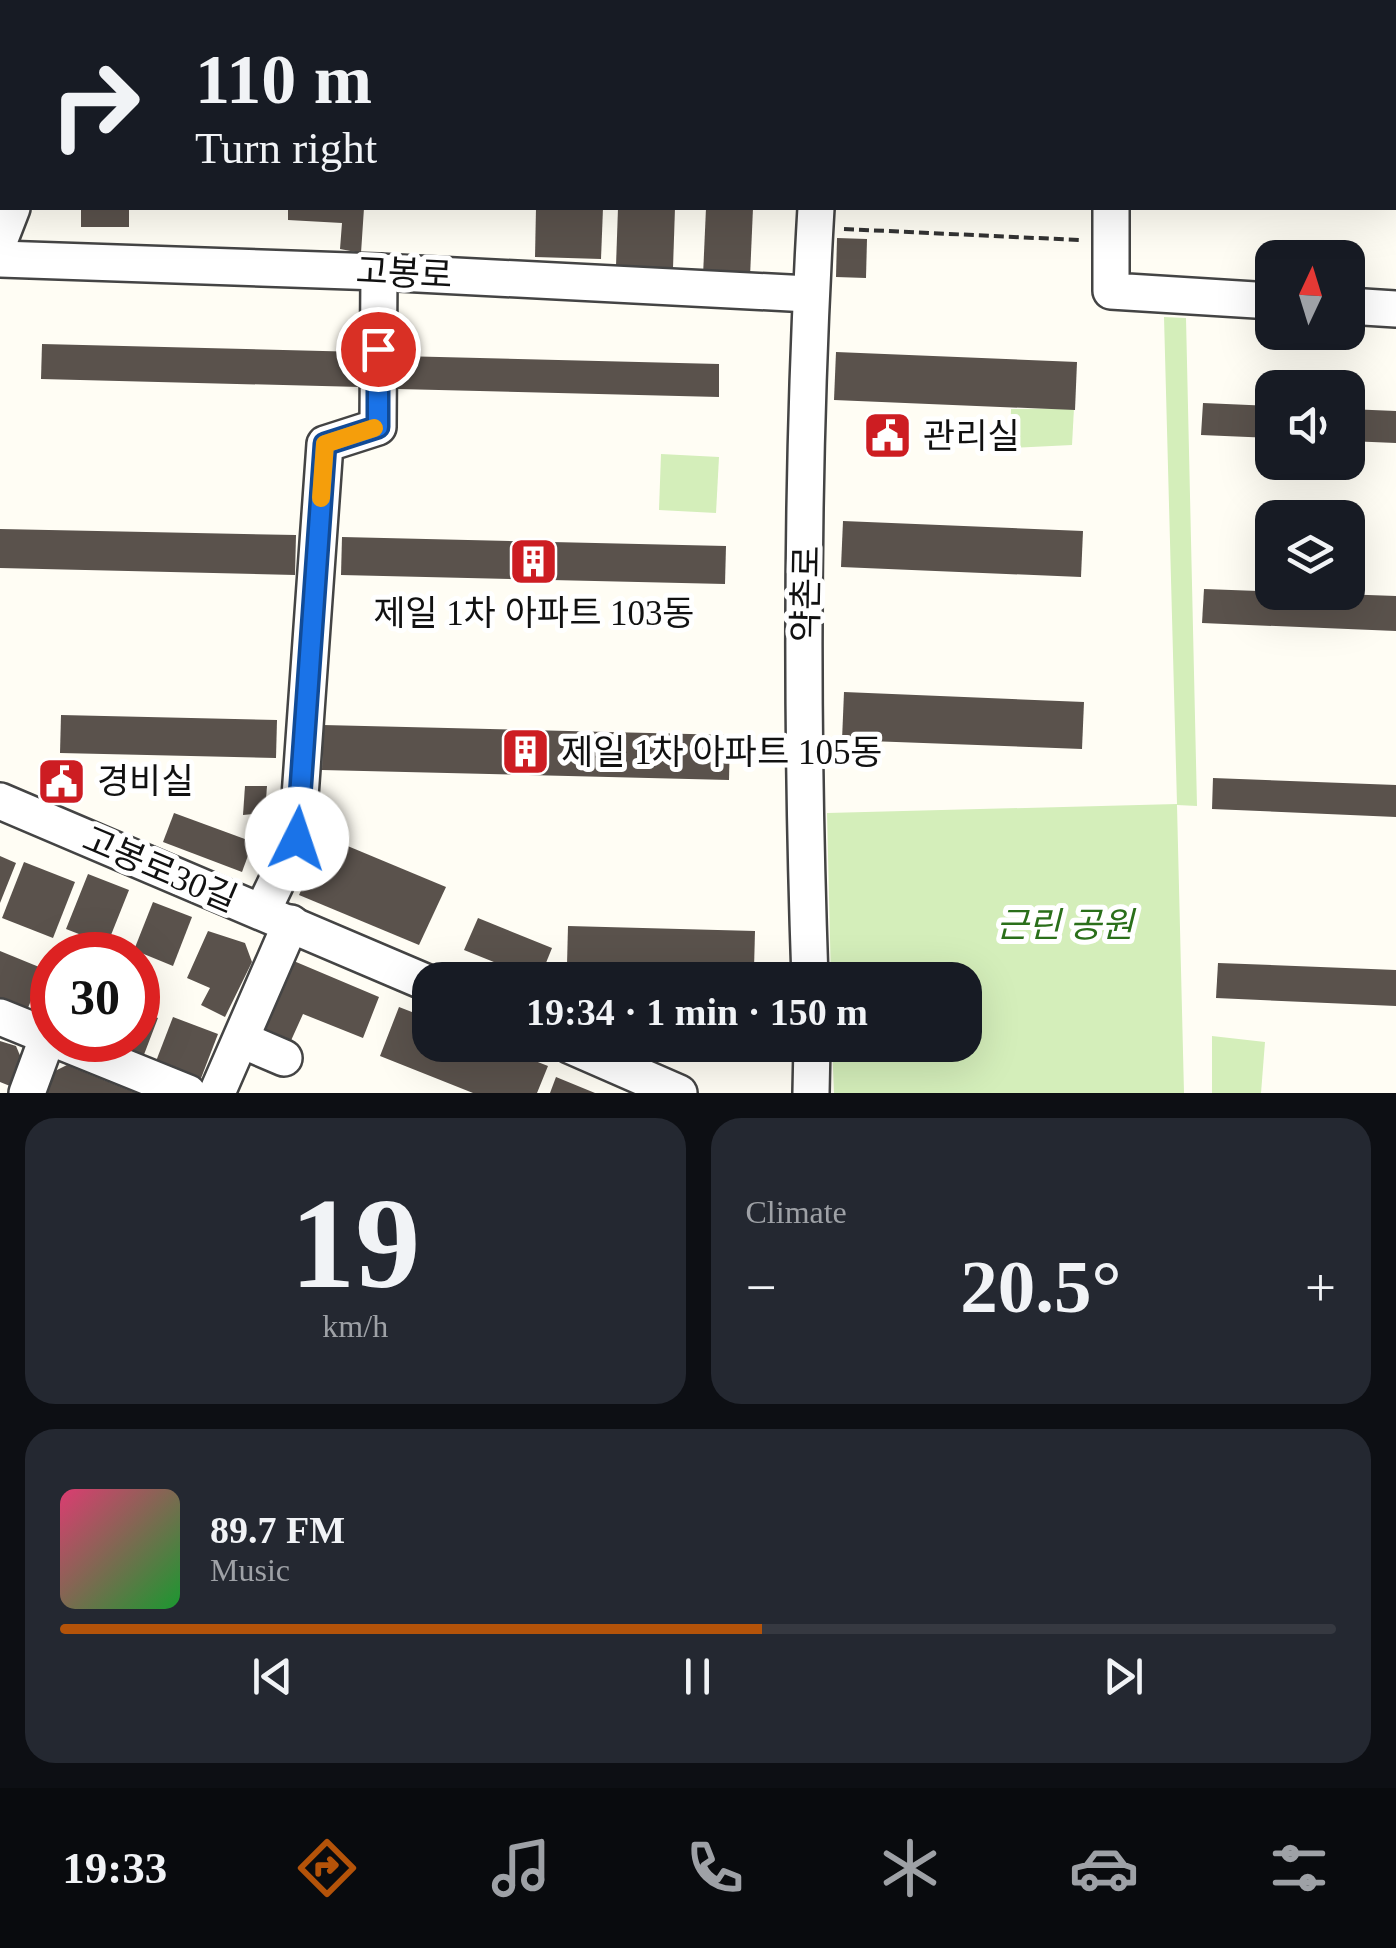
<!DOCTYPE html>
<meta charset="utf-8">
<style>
body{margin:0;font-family:"Times New Roman","Noto Sans KR",serif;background:#242831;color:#f1f3f6;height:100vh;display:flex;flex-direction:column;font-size:38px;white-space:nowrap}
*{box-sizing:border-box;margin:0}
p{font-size:32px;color:#9ea1a6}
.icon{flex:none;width:55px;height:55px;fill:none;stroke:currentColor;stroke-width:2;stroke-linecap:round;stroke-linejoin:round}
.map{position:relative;height:1093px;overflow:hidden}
.details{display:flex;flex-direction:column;gap:25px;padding:25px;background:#0d0f14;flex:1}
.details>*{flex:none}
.banner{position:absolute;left:0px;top:0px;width:1398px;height:210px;box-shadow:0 10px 40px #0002;background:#171b24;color:#f1f3f6;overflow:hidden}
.needle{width:65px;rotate:4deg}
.controls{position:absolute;left:1255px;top:240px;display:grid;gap:20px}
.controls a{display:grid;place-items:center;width:110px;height:110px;border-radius:20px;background:#171b24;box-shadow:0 10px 40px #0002;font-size:50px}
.speed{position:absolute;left:30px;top:932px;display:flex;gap:20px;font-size:50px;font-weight:700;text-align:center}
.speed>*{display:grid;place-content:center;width:130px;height:130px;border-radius:50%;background:#171b24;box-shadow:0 10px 40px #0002;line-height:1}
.speed .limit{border:15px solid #d22;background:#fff;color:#111}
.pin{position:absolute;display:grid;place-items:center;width:85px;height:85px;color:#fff;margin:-42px;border:5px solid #fff;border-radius:50%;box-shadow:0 2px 10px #0007}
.me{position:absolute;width:110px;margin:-55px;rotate:4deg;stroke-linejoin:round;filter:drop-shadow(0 0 8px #0008)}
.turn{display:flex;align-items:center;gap:35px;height:210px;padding:0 30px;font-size:45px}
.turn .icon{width:130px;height:130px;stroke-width:2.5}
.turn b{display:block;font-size:70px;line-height:85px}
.big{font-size:75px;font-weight:800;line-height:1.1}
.details .tile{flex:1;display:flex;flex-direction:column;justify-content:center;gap:15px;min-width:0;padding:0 35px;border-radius:30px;background:#242831}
.details .dial{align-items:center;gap:0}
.dial b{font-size:130px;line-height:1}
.song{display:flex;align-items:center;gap:30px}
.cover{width:120px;height:120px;border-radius:15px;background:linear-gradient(135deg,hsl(340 70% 55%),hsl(130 70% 35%))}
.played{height:10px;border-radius:5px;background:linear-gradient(90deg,#b45309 55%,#363941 55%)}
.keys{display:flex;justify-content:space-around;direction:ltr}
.heat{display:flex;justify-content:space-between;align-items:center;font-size:55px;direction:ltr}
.details .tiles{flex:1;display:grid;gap:25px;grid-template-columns:1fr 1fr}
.tile:last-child{grid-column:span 2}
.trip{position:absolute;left:412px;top:962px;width:570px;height:100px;border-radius:30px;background:#171b24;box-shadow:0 10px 40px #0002;font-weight:800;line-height:100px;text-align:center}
.dock{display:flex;height:160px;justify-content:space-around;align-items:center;background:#090b0e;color:#9ea1a6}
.dock .icon{width:70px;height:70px}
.dock .on{color:#b45309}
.dock b{font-size:45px;color:#f1f3f6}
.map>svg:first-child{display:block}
.green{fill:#d4eeba}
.building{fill:#5a524c}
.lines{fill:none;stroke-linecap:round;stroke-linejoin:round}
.minor-casing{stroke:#444;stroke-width:40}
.path{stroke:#333;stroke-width:4;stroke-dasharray:10 5;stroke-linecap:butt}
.minor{stroke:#fff;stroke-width:35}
.route-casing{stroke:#114b97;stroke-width:25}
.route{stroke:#1a73e8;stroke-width:18}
.slow{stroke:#f59e0b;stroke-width:18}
.labels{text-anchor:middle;stroke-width:10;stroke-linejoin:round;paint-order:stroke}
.street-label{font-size:35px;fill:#111;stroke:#fff}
.poi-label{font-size:35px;fill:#111;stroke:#fff;text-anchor:start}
.park-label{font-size:35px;font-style:italic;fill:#2a6f1a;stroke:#fff}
</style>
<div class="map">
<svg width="1396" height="1093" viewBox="0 0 1396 1093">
<rect width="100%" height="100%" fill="#fffdf4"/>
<g class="green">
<path d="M1164,317L1186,318L1197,806L1177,805L1184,1093H834L832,1045H965V980H831L827,813L1177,804Z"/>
<path d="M1074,408L1072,445L1010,448L1011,409Z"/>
<path d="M661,454L719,457L716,513L659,510Z"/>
<path d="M1212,1036L1265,1042L1261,1093H1212Z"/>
</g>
<g class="building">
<rect x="81" y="208" width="48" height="19"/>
<path d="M288,208H364L361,253L340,249L342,223L288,220Z"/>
<path d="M536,208H603L601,259L535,257Z"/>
<path d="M618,208H675L673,268L616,266Z"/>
<path d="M706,208H753L750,277L703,276Z"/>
<path d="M837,238L867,239L866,278L836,277Z"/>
<path d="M42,344L362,352L361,387L41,379Z"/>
<path d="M836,352L1077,362L1075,410L834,400Z"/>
<path d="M399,356L719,364V397L398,389Z"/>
<path d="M1203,403L1272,406V438L1201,435Z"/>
<path d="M1348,409L1396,411V443L1348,441Z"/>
<path d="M876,421L899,422L901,449L876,453Z"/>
<path d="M843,521L1083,531L1081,577L841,567Z"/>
<path d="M0,529L296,535L295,575L0,568Z"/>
<path d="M342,537L726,546L725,584L341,575Z"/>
<path d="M1204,589L1396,596V631L1202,623Z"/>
<path d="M844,692L1084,702L1082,749L842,740Z"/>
<path d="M61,715L277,720L276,758L60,753Z"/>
<path d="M323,725L730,735L729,780L322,770Z"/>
<path d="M53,768L72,769L76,798L50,793Z"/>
<path d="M1213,778L1396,785V817L1212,809Z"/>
<path d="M245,786H267L265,813L243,815Z"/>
<path d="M174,813L253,842L242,872L163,842Z"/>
<path d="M326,837L446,887L419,945L299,895Z"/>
<path d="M0,856L16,863L0,903Z"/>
<path d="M24,862L75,882L53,938L2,918Z"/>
<path d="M88,874L129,890L107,945L66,929Z"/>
<path d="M153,902L192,917L173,966L134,950Z"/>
<path d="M478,918L552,948L539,980L464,950Z"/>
<path d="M568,926L755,931L754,969L567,965Z"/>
<path d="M208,931L245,943L252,962L225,1017L201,1005L210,988L187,978Z"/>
<path d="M0,951L44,969L23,1020L0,1011Z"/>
<path d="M289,959L379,997L363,1038L303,1014L289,1045L255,1034Z"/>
<path d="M1218,963L1396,970V1006L1216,998Z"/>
<path d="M52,979V1032L34,1025Z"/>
<path d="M399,1007L430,1019V1045H495L548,1066L537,1093H473L380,1056Z"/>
<path d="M138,1010L158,1018L140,1065L97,1040H138Z"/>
<path d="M173,1017L218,1034L198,1086L153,1069Z"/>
<path d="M0,1041L16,1046L24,1065L10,1086L0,1082Z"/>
<path d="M67,1065L136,1093H43L51,1073Z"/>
<path d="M556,1077L595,1093H550Z"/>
</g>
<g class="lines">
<defs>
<g id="minor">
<path d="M342,0L386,2"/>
<path d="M129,2L130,0"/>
<path d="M828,2V0"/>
<path d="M0,42L2,46"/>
<path d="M1395,65H1396"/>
<path d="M1111,208V291L1272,301"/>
<path d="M0,239L12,208"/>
<path d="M0,259L379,272L809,294"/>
<path d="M1348,306L1396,309"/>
<path d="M0,801L430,984"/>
<path d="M262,912L297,839L325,444L378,427L379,272"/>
<path d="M810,980C801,723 801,464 816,208"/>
<path d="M0,1017L52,1038"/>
<path d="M57,1040L188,1093"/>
<path d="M242,1040L284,1058"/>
<path d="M569,1045L679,1093"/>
<path d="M27,1093L48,1036"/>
<path d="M217,1093L291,923"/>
<path d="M811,1093L812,1045"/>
</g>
</defs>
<use href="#minor" class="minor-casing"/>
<path class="path" d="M844,229L1079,240"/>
<use href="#minor" class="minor"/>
</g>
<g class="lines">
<defs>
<path id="route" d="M297,839L325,444L378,427V349"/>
</defs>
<use href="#route" class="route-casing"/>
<use href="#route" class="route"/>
<path class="slow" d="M321,498L325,444L374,428"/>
</g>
<defs>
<symbol id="civic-square" viewBox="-11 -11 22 22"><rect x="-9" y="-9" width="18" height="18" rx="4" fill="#cd1d22" stroke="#fff"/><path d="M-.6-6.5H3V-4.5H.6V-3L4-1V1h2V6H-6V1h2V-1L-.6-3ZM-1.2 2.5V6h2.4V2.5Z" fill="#fff"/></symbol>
<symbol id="building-square" viewBox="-11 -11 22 22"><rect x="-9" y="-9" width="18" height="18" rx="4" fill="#cd1d22" stroke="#fff"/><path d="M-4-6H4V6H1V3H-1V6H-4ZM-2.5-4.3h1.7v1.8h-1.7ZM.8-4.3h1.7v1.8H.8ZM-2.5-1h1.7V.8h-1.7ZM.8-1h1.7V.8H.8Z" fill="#fff"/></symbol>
</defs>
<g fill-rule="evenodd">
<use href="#civic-square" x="860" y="408" width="55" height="55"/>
<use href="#building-square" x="506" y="534" width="55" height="55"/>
<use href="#building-square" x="498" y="724" width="55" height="55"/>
<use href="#civic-square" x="34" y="754" width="55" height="55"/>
</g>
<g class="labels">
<g class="street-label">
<text transform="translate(404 273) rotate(3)" y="12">고봉로</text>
<text transform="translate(806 594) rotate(-89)" y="12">약촌로</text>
<text transform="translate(160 869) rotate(23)" y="12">고봉로30길</text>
</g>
<g class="poi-label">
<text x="923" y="448">관리실</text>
<text x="534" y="625" text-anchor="middle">제일 1차 아파트 103동</text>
<text x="561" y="764">제일 1차 아파트 105동</text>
<text x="97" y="793">경비실</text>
</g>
<g class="park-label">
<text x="1065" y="937">근린 공원</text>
</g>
</g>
</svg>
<div class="controls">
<a><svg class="needle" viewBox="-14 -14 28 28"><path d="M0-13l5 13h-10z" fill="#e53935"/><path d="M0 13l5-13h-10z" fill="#9ea1a6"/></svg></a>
<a><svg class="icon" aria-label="sound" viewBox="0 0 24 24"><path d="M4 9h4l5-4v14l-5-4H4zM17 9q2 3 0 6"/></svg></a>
<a><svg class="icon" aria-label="layers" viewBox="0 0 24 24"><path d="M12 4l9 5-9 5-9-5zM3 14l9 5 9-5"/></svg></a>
</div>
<div class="speed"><div class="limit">30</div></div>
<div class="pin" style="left:378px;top:349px;background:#d93025"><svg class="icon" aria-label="arrive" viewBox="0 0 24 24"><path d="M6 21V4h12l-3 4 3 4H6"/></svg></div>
<svg class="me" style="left:297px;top:839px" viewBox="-20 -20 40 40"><circle r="19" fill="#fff"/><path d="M0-13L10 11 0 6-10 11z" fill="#1a73e8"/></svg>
<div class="trip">19:34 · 1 min · 150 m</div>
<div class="banner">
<div class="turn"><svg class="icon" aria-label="right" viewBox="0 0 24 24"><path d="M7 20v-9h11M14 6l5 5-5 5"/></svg><div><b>110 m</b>Turn right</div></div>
</div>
</div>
<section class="details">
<div class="tiles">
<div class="tile dial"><b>19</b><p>km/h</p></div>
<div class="tile"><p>Climate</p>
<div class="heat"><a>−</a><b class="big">20.5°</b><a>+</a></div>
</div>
<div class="tile">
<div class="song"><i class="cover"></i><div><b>89.7 FM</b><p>Music</p></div></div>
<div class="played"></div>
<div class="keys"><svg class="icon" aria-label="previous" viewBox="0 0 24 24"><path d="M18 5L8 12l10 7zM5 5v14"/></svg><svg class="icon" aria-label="pause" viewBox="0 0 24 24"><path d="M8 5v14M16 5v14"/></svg><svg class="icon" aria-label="next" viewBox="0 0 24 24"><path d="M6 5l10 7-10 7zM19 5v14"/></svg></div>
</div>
</div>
</section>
<nav class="dock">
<b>19:33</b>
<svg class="icon on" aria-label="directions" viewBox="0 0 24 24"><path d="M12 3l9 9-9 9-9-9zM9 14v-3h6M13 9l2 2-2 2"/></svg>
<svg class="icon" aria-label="music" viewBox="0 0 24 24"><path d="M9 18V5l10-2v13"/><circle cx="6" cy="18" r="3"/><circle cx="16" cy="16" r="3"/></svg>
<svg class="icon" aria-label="phone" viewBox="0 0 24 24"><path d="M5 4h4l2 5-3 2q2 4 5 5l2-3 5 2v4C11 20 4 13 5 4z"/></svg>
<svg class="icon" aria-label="climate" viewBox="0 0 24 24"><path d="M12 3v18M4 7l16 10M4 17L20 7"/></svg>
<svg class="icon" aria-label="car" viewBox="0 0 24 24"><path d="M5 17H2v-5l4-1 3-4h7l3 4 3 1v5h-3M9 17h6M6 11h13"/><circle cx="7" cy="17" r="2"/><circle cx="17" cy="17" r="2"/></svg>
<svg class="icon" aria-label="filters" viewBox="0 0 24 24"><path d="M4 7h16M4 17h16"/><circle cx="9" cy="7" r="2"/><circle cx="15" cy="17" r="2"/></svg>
</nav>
